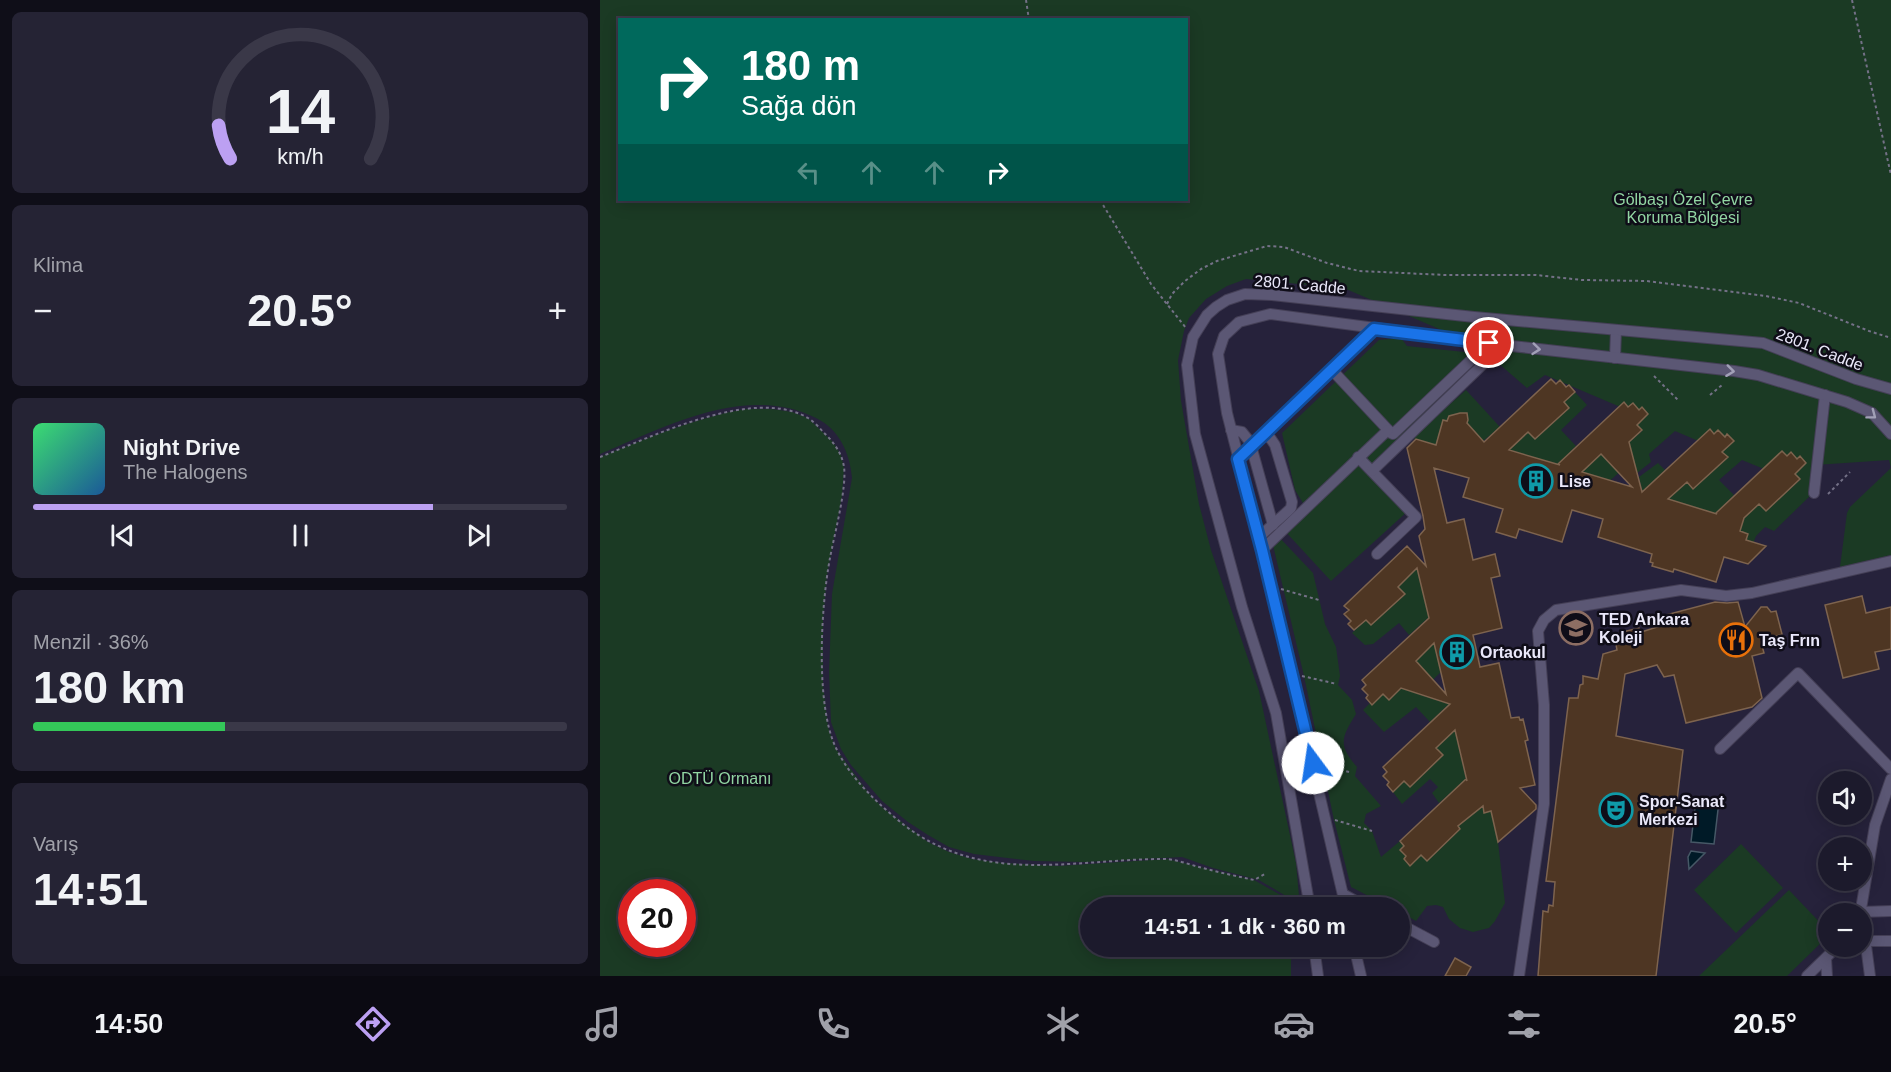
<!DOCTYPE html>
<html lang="tr">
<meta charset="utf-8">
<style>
body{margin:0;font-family:Arial,sans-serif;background:#252334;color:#f1f3f6;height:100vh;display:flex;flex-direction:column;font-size:22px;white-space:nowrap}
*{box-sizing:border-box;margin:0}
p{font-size:20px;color:#a0a1a9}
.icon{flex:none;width:33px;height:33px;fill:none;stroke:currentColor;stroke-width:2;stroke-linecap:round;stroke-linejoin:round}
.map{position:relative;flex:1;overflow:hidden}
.drawer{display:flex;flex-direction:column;gap:12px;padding:12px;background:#0f0e18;width:600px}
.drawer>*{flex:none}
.hud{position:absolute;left:18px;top:18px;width:570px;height:183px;border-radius:0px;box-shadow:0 3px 15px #0003,0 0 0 2px #3a3848;background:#00695c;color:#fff;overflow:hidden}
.tools{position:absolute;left:1218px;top:771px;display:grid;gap:12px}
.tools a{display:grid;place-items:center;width:54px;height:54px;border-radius:50%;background:#1c1a2c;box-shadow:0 3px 15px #0003,0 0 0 2px #3a3848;font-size:30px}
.speed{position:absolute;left:18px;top:879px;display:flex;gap:12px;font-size:30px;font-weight:700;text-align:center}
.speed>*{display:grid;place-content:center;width:78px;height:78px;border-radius:50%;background:#1c1a2c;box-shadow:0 3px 15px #0003,0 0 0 2px #3a3848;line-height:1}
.speed .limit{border:9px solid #d22;background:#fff;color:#111}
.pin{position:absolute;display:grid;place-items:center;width:51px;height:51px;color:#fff;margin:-26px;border:3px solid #fff;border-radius:50%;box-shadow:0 2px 6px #0007}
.me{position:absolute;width:66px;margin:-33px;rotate:346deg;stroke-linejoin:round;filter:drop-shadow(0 0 4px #0008)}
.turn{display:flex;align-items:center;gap:21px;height:126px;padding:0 24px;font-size:27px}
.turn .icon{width:78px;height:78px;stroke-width:2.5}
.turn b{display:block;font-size:42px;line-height:51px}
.lanes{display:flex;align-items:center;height:57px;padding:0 24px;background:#0003;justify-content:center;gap:30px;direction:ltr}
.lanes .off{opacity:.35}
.big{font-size:45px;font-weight:700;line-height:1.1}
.drawer .card{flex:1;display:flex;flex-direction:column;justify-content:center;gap:9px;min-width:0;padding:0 21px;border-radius:9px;background:#252334}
.drawer .dial{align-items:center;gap:0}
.dial svg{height:156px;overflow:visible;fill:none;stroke:#3a3848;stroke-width:7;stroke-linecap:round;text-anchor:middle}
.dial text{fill:#f1f3f6;stroke:none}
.song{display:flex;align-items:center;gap:18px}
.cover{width:72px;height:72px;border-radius:9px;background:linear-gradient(135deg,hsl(140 70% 55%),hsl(210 70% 35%))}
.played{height:6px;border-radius:3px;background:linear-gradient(90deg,#bca0f2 75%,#3a3848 75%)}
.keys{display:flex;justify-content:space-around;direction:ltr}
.heat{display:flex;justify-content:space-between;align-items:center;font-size:33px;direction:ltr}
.charge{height:9px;border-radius:4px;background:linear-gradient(90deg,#34c759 36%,#3a3848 0)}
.trip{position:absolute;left:480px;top:897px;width:330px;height:60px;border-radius:30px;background:#1c1a2c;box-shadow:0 3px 15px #0003,0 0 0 2px #3a3848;font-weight:700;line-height:60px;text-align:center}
.tab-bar{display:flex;height:96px;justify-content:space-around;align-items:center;background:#0b0a12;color:#a0a1a9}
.tab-bar .icon{width:42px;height:42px}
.tab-bar .on{color:#bca0f2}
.tab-bar b{font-size:27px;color:#f1f3f6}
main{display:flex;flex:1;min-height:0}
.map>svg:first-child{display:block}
.green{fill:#1b3a24;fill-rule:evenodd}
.water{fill:#001a27;stroke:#465866;stroke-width:1.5}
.building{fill:#4e3623;stroke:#7d634e;stroke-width:1.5;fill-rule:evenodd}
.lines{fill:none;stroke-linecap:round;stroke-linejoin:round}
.minor-casing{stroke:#443f56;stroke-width:12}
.path{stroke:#747187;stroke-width:2;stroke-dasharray:3 3;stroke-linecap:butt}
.minor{stroke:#5b5774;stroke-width:10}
.oneway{stroke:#a2a0b7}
.route-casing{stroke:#114b97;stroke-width:15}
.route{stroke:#1a73e8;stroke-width:10}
.labels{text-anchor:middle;stroke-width:5;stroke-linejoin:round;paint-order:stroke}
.park-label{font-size:16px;fill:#92d6a3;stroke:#0f0d18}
.street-label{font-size:16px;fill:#eae8fa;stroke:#0f0d18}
.poi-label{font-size:16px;font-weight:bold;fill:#eae8fa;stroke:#0f0d18;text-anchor:start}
</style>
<main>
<section class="drawer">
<div class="card dial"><svg viewBox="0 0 100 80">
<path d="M14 69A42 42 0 1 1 86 69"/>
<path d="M14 69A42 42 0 0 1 8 52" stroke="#bca0f2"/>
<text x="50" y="56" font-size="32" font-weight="700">14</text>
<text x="50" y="72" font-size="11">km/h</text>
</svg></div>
<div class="card"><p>Klima</p>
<div class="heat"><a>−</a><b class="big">20.5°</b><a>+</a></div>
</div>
<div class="card">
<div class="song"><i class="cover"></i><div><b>Night Drive</b><p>The Halogens</p></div></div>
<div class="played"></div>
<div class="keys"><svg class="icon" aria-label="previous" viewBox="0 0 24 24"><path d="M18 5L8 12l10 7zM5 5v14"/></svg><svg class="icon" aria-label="pause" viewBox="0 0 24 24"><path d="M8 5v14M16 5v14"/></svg><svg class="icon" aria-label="next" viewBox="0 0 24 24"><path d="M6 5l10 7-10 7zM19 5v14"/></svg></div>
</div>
<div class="card"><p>Menzil · 36%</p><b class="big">180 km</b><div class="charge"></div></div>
<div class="card"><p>Varış</p><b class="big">14:51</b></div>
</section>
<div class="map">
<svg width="1291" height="976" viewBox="0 0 1291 976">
<rect width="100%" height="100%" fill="#26223b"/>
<g class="green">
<path d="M0,0H1291V468L1289,460L1215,465L1211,495L1174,531L1165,527L1156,536L1153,544L1146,540L1148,534L1137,531L1140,521L1159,504L1166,510L1200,480L1195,474L1202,466L1164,469L1142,460L1119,480L1134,495L1119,510L1127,519L1068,499L1087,482L1094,488L1127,458L1122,451L1075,431L1049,454L1051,462L1037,473L1033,460L1004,486L982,472L1001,454L1008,461L1042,431L1037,425L1044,417L945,375L927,388L897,362L902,356L746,289L670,281L646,279L627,286L606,299L589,318L584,331L578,360L581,401L599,504L611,550L659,691L696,863L700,907H695L686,896L659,880L613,868L582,857L486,862L434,861L374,854L349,847L328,835L308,822L282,801L251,765L241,749L231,722L229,672L232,594L252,478C250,453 239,429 216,418C146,383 65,427 0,454ZM20,20H586V200H20Z"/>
<path d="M801,338L807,346L893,355L772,471L809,510L731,581L683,529L706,508L695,490L682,433L779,340Z"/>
<path d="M866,390L900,427L883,441L871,427L864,432L865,425L868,420L867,413L849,416L847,421L843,420L837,442L844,447L812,438Z"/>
<path d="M975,392L987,405L961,430L976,446L961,461L969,470L949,462L909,450L928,432L935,439L969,408L964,402Z"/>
<path d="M145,409H172L192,412L208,418L233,442L241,455L244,468L242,496L227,575L223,619V685L228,727L236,749L267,791L282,807L328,842L349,852L372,859L402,863L458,866L567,859L654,880L686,898L693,907L490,908V946L691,947V976H0V457C48,438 94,418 145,409ZM32,892H82V944H32Z"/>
<path d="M1058,463L1065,470L1046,488L1054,497L1051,500L1042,490L1039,477Z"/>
<path d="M1291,468V555L1240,567L1247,513L1250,507Z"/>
<path d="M677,535L713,573L725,624L736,647L740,676L738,685L752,700L756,714C741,738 738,745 757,767L755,776L781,806L766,814L764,823L772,831L781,857L800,841L804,846L800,850L806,856L804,859L810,866L821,855L827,861L860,829L853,822C870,820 872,814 882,802L884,812L891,811L898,842L905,903L895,921L889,928L873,932L860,928L849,919L843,907L836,905L827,906L816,921L800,912V908L790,907L751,887L734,820L704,676L672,541Z"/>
<path d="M817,568L829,617L809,635L799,623L773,644L765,645L752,633L766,620L771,625L804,594L798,587Z"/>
<path d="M834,643L842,671L818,694L849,704L830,722L816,707L784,732L763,710L770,703L773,704L783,694L789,699L822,668L816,661Z"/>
<path d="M855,730L866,779L839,803L832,793L838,787L830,779L802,804L793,792L804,781L810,787L843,755L836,748Z"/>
<path d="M1141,844L1183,888L1136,933L1094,890Z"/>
<path d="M1189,890L1228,931V936L1187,976H1099Z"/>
</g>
<g class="water">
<path d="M1096,799L1119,801L1114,844L1091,842Z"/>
<path d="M1091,851L1105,853L1089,869L1088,857Z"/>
</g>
<g class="building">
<path d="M951,379L956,384L960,380L966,387L969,385L975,392L964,402L969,408L935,439L928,432L909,450L960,465L958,464L1024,402L1028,407L1033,403L1039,410L1042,407L1048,414L1037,425L1042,430L1029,442L1042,492L1110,429L1114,434L1118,430L1125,437L1127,434L1134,441L1122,452L1128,457L1093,489L1087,482L1068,499L1117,514L1116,513L1182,451L1187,456L1191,452L1197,459L1200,456L1206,463L1195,474L1200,479L1166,511L1159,504L1144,518L1140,531L1148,534L1146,540L1166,546L1148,564L1124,557L1116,582L1074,569L1073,572L1052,566L1053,563L1050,562L1052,554L998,537L1003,519L972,510L962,542L919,529L916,538L896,532L903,509L863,497L869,478L834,468L847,523L864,519L873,560L895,554L900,576L891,578L902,628L873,635L880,667L899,663L911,718L919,717L920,720L923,719L928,740L925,741L935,785L920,788L936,805V809L898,842L891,811L884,813L883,806L858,826L860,829L827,861L821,855L810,866L804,859L806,856L800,850L804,846L800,841L866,779L867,781L855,730L836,748L843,755L810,787L804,781L793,792L787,785L789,782L783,776L787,772L783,767L850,704L801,688L789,700L783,694L772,705L766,698L768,695L762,689L766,685L762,680L829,618L817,568L798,587L805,594L771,625L766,620L754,630L748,624L751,621L744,614L749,610L744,606L807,546L826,566L819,536L825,529L823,516L807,448L816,439L836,445L843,420L847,421L849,416L860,413H867L868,420L867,423L884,442ZM1001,454L1032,487L982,472ZM834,643L846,694L816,661Z"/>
<path d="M1262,596L1266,613L1291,607V649L1275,652L1279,669L1243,678L1225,605Z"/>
<path d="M1115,602L1127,603L1138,602L1145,627L1161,607H1167L1171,612L1176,611L1182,634L1161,642L1164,653L1152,656L1162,698L1152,707L1086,723L1074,675L1064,677L1057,665L1025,674L1016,736L1083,750L1056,976H938L943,911L948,912L949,905L953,906L955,882L946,881L969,698H978L980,685L983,684V676L998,679L1003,654L1017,650L1015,639L1020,638L1018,633L1039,628L1041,632L1064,625L1062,616Z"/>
<path d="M855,958L871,967L866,976H845Z"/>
</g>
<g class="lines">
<defs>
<g id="minor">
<path d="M1015,358L1016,330"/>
<path d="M732,370L791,433"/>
<path d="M631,430L642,432L650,442L673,525"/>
<path d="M793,434L889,343"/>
<path d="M758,457L816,517L777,554"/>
<path d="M638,459L774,329"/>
<path d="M772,471L903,345"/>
<path d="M1214,493L1225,395"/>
<path d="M659,537L688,511L691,508L692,502L675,445L671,439L665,435"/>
<path d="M662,550L788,430"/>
<path d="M1120,749L1198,673L1291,769"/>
<path d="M743,894L768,908"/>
<path d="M710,908L676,713L642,607L595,434L587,365L593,337L607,315L616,307L627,300L645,294L672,295L874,317L1163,343L1256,379L1291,389"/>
<path d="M746,908L662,550L627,413L618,354L624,336L639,322L670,314L903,345L1134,371L1158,375L1247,402L1272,413L1291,434"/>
<path d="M1261,912L1291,911"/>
<path d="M1261,914V909L1275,825L1291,779"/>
<path d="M1262,915L1270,976"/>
<path d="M800,924L834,942"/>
<path d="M1265,941H1291"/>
<path d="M714,946L718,976"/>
<path d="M754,946L761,976"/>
<path d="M1226,958L1227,976"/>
<path d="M919,976L944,804V705L938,631L944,620L956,610L1081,590L1126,596L1152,593L1291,561"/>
<path d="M1207,976L1238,946"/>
</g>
</defs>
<use href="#minor" class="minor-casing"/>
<g class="path">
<path d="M426,0L429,20"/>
<path d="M1252,0L1291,175"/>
<path d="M500,200L551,284L586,328"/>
<path d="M567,304L572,294L585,281L601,269L617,261L667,246L684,247L727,263L759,271L846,275H936L982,280L1047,281L1166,296L1199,303L1269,331L1291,338"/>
<path d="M1054,376L1079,401"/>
<path d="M1110,395L1122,385"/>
<path d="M0,457C52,437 154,386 208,418C213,421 219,427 223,432C233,441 242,453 244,467C247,488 234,536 230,558C221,605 215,705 236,748C250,778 278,804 304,825C384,886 472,859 564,859C575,859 588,864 599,867C617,872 636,876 654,880L665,874"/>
<path d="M1228,494L1250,472"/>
<path d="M681,589L719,600"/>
<path d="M702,676L737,684"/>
<path d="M723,765L749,772"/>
<path d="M735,820L772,831"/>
</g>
<use href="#minor" class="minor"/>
</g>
<defs><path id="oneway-chevron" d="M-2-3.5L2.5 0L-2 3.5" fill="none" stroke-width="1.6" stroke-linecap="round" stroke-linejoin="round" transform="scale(1.5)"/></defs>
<g class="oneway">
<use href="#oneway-chevron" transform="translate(936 349) rotate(6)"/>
<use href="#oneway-chevron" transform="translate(1130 371) rotate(7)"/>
<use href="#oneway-chevron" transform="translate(1272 415) rotate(37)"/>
</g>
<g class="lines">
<defs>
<path id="route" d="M713,763L662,550L638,459L774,329L889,343"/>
</defs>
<use href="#route" class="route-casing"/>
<use href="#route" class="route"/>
</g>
<defs>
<symbol id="building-ring" viewBox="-11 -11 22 22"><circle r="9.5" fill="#0f0d18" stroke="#0f9aa8" stroke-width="1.5"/><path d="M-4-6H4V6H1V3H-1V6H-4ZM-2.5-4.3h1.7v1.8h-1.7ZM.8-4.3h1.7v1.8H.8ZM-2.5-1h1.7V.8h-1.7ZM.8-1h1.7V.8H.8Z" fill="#0f9aa8"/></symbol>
<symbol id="school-ring" viewBox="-11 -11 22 22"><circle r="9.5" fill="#0f0d18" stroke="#8d6e63" stroke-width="1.5"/><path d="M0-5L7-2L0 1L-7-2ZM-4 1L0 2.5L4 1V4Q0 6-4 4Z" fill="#8d6e63"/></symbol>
<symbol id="restaurant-ring" viewBox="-11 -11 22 22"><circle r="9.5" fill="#0f0d18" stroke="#e8710a" stroke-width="1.5"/><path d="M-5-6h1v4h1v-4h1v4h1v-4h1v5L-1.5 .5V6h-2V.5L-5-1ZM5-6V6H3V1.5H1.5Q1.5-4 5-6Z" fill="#e8710a"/></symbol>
<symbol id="theatre-ring" viewBox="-11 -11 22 22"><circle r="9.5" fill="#0f0d18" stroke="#0f9aa8" stroke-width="1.5"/><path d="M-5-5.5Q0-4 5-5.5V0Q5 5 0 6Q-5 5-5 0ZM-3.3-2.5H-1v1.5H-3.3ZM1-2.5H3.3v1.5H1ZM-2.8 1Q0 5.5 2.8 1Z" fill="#0f9aa8"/></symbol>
</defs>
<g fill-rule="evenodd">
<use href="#building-ring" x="917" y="462" width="38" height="38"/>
<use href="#school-ring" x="957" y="609" width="38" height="38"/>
<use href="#restaurant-ring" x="1117" y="621" width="38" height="38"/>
<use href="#building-ring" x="838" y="633" width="38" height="38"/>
<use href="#theatre-ring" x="997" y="791" width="38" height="38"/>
</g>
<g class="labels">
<g class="park-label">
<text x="1083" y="205">Gölbaşı Özel Çevre<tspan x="1083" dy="18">Koruma Bölgesi</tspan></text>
<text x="120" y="784">ODTÜ Ormanı</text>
</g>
<g class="street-label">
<text transform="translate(700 284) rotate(5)" y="6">2801. Cadde</text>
<text transform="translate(1220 349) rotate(21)" y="6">2801. Cadde</text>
</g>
<g class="poi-label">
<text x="959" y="487">Lise</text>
<text x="999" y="625">TED Ankara<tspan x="999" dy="18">Koleji</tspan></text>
<text x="1159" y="646">Taş Frın</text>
<text x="880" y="658">Ortaokul</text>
<text x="1039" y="807">Spor-Sanat<tspan x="1039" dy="18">Merkezi</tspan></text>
</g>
</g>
</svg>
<div class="tools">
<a><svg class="icon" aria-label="sound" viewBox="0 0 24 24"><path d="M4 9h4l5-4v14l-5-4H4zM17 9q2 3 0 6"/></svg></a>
<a>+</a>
<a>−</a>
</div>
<div class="speed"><div class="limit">20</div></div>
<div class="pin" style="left:889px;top:343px;background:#d93025"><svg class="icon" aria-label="arrive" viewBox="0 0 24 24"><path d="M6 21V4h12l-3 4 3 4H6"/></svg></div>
<svg class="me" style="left:713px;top:763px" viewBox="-20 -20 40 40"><circle r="19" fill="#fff"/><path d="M0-13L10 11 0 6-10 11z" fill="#1a73e8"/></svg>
<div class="trip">14:51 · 1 dk · 360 m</div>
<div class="hud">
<div class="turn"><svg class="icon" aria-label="right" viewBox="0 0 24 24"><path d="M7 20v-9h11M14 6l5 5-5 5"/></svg><div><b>180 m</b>Sağa dön</div></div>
<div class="lanes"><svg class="icon off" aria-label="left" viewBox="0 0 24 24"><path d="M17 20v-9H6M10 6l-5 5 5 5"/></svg><svg class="icon off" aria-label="ahead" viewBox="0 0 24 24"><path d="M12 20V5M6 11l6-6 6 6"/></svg><svg class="icon off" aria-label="ahead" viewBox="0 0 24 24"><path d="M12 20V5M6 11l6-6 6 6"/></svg><svg class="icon" aria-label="right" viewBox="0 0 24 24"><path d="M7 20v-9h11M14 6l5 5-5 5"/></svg></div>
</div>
</div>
</main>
<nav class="tab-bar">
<b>14:50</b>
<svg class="icon on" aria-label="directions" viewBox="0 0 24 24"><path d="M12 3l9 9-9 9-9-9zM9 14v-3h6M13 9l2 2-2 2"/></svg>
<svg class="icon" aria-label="music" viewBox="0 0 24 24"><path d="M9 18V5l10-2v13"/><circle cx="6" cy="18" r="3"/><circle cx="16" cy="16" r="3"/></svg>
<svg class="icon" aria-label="phone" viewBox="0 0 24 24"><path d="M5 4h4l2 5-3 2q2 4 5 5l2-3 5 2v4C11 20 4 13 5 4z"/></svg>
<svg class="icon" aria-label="climate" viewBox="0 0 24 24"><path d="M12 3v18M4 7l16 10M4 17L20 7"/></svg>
<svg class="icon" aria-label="car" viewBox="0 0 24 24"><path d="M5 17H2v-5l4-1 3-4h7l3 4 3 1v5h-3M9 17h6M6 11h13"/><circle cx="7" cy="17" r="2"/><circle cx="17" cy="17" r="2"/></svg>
<svg class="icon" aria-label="filters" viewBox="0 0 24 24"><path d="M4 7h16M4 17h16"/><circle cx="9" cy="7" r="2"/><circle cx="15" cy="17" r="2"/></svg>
<b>20.5°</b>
</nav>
